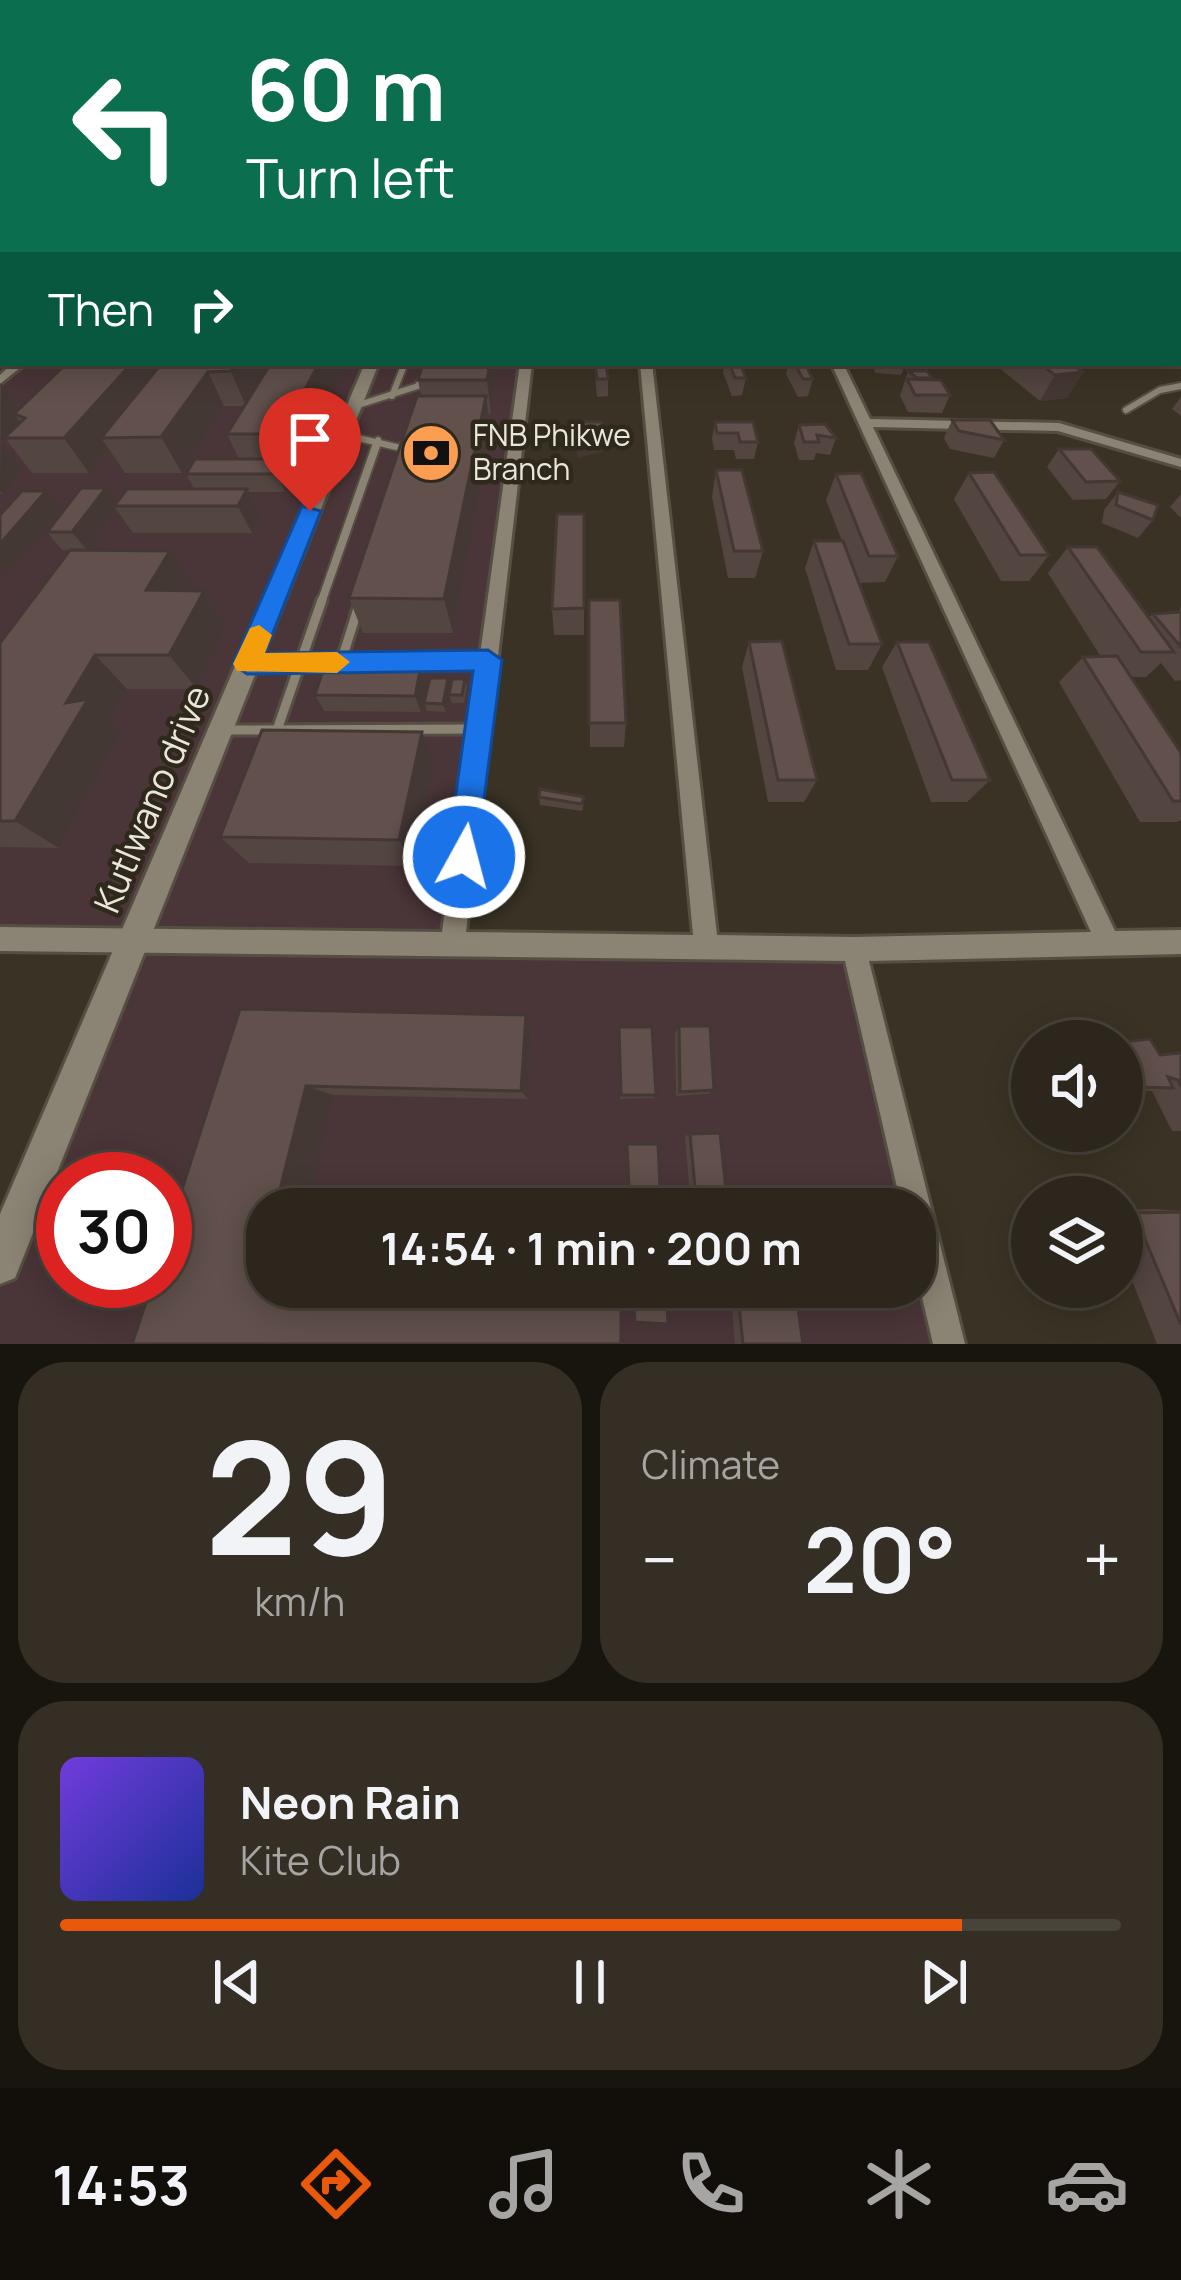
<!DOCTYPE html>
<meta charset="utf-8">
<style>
body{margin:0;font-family:Manrope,sans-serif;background:#342e25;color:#f1f3f6;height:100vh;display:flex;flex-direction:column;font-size:45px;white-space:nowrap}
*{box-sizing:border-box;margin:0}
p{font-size:39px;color:#a6a5a3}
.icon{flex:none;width:66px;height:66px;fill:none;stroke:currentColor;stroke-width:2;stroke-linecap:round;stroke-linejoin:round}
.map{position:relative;height:1344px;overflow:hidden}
.sheet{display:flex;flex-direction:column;gap:18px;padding:18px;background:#18150f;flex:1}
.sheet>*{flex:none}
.guide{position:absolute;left:0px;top:0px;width:1182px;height:366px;box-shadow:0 6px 30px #0003,0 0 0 3px #48433b;background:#0b6e4f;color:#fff;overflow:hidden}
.controls{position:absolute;left:1011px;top:1020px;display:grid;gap:24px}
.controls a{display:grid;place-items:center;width:132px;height:132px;border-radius:50%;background:#2c261c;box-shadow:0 6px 30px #0003,0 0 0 3px #48433b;font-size:60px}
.speed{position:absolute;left:36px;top:1152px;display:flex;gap:24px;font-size:60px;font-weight:700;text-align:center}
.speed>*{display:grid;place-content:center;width:156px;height:156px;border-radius:50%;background:#2c261c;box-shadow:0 6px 30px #0003,0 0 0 3px #48433b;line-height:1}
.speed .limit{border:18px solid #d22;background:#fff;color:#111}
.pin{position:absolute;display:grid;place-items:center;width:102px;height:102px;color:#fff;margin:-123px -51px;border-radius:50% 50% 50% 0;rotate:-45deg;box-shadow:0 0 12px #0007}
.pin .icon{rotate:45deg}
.me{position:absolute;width:132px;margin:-66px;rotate:7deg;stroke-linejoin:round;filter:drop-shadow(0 0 9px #0008)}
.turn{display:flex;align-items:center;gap:42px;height:252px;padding:0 48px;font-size:54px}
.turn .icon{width:156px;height:156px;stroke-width:2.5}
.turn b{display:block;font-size:84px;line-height:102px}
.then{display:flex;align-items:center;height:114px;padding:0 48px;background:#0003;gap:24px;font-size:45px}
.big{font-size:90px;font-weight:700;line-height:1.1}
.sheet .widget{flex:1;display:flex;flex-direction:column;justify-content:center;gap:18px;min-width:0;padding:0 42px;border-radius:48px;background:#342e25}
.sheet .dial{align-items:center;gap:0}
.dial b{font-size:156px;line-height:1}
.song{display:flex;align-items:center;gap:36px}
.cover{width:144px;height:144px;border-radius:18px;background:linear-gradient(135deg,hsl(260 70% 55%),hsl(230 70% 35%))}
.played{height:12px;border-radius:6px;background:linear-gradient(90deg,#ea580c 85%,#48433b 85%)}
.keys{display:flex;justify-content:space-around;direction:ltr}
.heat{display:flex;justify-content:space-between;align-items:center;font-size:66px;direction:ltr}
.sheet .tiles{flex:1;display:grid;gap:18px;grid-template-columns:1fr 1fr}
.widget:last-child{grid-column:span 2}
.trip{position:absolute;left:246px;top:1188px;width:690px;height:120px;border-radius:48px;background:#2c261c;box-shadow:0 6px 30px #0003,0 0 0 3px #48433b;font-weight:700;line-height:120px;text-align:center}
.tab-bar{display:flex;height:192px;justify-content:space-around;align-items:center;background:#120f0b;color:#a6a5a3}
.tab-bar .icon{width:84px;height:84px}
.tab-bar .selected{color:#ea580c}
.tab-bar b{font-size:54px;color:#f1f3f6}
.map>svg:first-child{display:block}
.commercial{fill:#4a3538;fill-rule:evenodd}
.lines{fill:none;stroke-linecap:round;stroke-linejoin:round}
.service-far2-casing{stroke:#554f43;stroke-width:10}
.service-far1-casing{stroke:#554f43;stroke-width:12}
.service-casing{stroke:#554f43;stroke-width:15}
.minor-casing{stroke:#554f43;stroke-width:6}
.tertiary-casing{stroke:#554f43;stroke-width:6}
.service-far2{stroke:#8b8373;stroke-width:6}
.service-far1{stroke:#8b8373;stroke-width:8}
.service{stroke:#8b8373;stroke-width:9}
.minor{fill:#8b8373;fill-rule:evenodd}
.tertiary{fill:#8b8373;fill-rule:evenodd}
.wall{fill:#534540}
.shaded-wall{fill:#443834}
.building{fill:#61504b;stroke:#443834;stroke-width:3}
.route{fill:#1a73e8;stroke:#114b97;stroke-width:3}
.slow{fill:#f59e0b}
.labels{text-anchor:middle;stroke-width:9;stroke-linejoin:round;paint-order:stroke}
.far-poi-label{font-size:30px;fill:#eae6dd;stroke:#2f291b;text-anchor:start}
.street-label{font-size:36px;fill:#eae6dd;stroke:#2f291b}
</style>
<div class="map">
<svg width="1181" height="1344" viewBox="0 0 1181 1344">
<rect width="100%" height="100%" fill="#3a3325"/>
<path class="commercial" d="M20,363H526L453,943L854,949L949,1344H0V1260L131,942L0,940V381ZM63,1179H165V1281H63ZM267,1209H915V1287H267Z"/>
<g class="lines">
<defs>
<g id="service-far2">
<path d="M392,396L405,363"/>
<path d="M352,407L418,386L430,363"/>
<path d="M1126,410L1160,390L1181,386"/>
<path d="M341,434L405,449"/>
<path d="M375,449L378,440"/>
</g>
<g id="service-far1">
<path d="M403,446L407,452"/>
<path d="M321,603L376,446"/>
</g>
<g id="service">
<path d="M341,662L359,605"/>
<path d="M252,664L488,660"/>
<path d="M225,730L478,729"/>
<path d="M277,730L322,600"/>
</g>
<g id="minor">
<rect x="1179" y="180" width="2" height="6"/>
<rect x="1179" y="292" width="2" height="6"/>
<rect x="0" y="320" width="3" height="6"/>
<path d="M13,363H26L0,384V375Z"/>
<path d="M520,363H532L466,932L693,935L640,363H652L717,935L854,937L1091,932L831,363H843L870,419L1059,423L1181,459V467L1058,431L873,427L1115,931L1181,930V954L869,961L965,1344H933L915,1267V1209H902L845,961L0,951V927L442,932Z"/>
</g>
<path id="tertiary" d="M365,363H379L21,1263L15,1278L0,1284V1214Z"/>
</defs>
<use href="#service-far2" class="service-far2-casing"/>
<use href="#service-far1" class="service-far1-casing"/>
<use href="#service" class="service-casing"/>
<use href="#minor" class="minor-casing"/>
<use href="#tertiary" class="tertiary-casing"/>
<use href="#service-far2" class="service-far2"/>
<use href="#service-far1" class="service-far1"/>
<use href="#service" class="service"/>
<use href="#minor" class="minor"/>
<use href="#tertiary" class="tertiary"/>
</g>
<g class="wall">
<path d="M67,363H346L296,469H289L292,477L285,492H249L261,515L252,533H133L116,509L87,550H62L47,532L116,503L194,489L186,474L239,459L227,434L245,406H224L182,473H125L109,449L89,473H32L5,438L1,442L24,471L3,494H0V383L20,408Z"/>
<path d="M500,363L491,414H489L491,431L453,633H363L349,598L421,396L418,380Z"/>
<path d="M594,363L608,379V396L597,397Z"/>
<path d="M725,363H740L746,378L742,395L732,396L723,373Z"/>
<path d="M789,363H805L813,379L808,396L798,397L786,374Z"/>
<path d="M872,363H906L901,375L875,373Z"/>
<path d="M993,363H1071L1083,372L1067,398L1040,401Z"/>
<path d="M908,371L931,379L950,395L942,413L908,412L900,396Z"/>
<path d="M1181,397V416L1172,409Z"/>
<path d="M952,420L1004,440L994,458L950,449L944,438Z"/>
<path d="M715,422L758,442L754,459H736L734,450H714L712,439Z"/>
<path d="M799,425L836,438L830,455L816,453L814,460H799L794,443Z"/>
<path d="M1059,449L1120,481L1106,499L1073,500L1047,467Z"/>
<path d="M716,470L763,551L755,578H728L712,497Z"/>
<path d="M969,473L1049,555L1029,581H1001L954,499Z"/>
<path d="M836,474L898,556L885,582L858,583L882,644L868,670H836L805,568L814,541H842L826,500Z"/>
<path d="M1118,492L1153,520L1138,538L1102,523L1104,510Z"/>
<path d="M1181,494V518L1170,507Z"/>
<path d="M584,514V635H554L552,609Z"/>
<path d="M1068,547L1149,617L1153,614L1179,612L1181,606V680L1175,681L1161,663L1146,677H1130L1181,753V820L1177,822H1140L1059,682L1083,657H1101L1048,573Z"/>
<path d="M194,586L192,590L204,591L227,625L197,689H127L110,720L122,731L59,848L0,847V643Z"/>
<path d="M589,600L626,723L624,747H590Z"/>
<path d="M749,642L817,780L804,802H768L742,667Z"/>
<path d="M897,642L990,780L967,802H931L882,667Z"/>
<path d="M465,679L467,687L464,703H452L449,695L446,712L427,711L424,703Z"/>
<path d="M426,687L421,712L324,711L315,695Z"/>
<path d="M434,763L414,866L249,863L220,837Z"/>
<path d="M539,797L584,804L582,811L540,805Z"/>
<path d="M240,1009L526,1015L532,1029L528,1099L333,1095L132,1344Z"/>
<path d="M679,1026L714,1090L708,1094L676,1096L675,1033Z"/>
<path d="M619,1027L656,1095L653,1098L620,1099Z"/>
<path d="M1122,1042L1160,1055L1181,1053V1131H1172L1152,1091H1122Z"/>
<path d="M690,1134L728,1209H691L685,1136Z"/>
<path d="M627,1144L661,1209H628L626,1146Z"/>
<path d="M1153,1209L1181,1211V1344H1157L1122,1255V1210Z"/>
<path d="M698,1287H784L796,1294L803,1344H735L731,1298L706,1309L699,1301Z"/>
</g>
<g class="shaded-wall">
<path d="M132,363H164L101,438L109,449L89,473L64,438Z"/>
<path d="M237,363H272L246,406L231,371Z"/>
<path d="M319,363H346L296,469L282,434Z"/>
<path d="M490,363H500L491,414L487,380Z"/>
<path d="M208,372L224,406L182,473L161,437Z"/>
<path d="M1083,372L1067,398L1040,401L1055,375Z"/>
<path d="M1,383L26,417L14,414L21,423L1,442L24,471L3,494L0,491Z"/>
<path d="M486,396L491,431L453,633L444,599Z"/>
<path d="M603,435L602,452L577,458V441Z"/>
<path d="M285,459L292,477L285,492L277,474Z"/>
<path d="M106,488L118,505L114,506L116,509L87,550L72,532Z"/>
<path d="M247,489L261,515L252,533L238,506Z"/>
<path d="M46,491L60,509L7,575L0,568V544Z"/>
<path d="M170,551L194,586L173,625L146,590Z"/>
<path d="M204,591L227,625L197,689L169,655Z"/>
<path d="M95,655L127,689L110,720L122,731L59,848L15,821L66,703Z"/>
<path d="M420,671L426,687L421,712L415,696Z"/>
<path d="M448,678L451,687L446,712L443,704Z"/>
<path d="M422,732L434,763L414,866L399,840Z"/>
<path d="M526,1015L532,1029L528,1099L521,1091Z"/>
<path d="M306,1086L333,1095L308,1209H275Z"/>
</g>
<g class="building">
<path d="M67,363H132L64,438H4L25,418L14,414Z"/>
<path d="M162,363H237L231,371L208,372L161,437L101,438Z"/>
<path d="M271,363H319L282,434H227Z"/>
<path d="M423,363H490L487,380H418Z"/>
<path d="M595,363H606L608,379H597Z"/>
<path d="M729,363H740L746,378H735Z"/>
<path d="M794,363H805L813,379H803Z"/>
<path d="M1039,363H1071L1083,372L1055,375Z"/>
<path d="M908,371H927L932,378H917Z"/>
<path d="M907,379L941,380L950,395H915Z"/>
<path d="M417,396H486L444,599L349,598Z"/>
<path d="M952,420H990L1004,440L959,431Z"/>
<path d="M577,422H602L603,435L577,441Z"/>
<path d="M715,422H753L758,442H740L738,433H717Z"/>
<path d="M825,424L836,438L817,435L819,442H804L799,425Z"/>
<path d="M1059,449H1091L1120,481L1086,482Z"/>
<path d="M195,459H285L277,474H186Z"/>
<path d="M716,470H742L763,551H734Z"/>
<path d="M994,472L1049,555H1020L969,473Z"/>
<path d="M861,473L898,556H869L836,474Z"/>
<path d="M81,488H106L72,532H47Z"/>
<path d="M127,489H247L238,506H114Z"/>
<path d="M22,491H46L0,544V515Z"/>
<path d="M1118,492L1158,505L1153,520L1116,505Z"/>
<path d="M557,514H584V608L552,609Z"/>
<path d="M814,541H843L882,644H849Z"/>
<path d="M1068,547H1097L1174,652H1141Z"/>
<path d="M70,550L170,551L146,590L204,591L169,655H95L66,703L88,699L15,821H0V643Z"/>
<path d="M589,600H620L626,723H589Z"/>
<path d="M1181,612V647L1153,614Z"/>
<path d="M782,641L817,780H778L749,642Z"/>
<path d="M897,642H929L990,780H952Z"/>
<path d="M1117,656L1181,753V801H1173L1083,657Z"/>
<path d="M323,670L420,671L415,696L315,695Z"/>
<path d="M430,678H448L443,704L424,703Z"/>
<path d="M452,679H465L462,695H449Z"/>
<path d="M262,730L422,732L399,840L220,837Z"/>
<path d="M540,789L584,797L582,804L539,797Z"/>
<path d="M240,1009L526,1015L521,1091L306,1086L275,1209H267V1287H621V1344H132L153,1281H165V1242Z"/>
<path d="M679,1026H710L714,1090L680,1092Z"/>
<path d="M619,1027H652L656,1095H621Z"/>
<path d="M1150,1039L1160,1055L1181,1053V1087L1178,1080L1168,1077L1173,1088L1139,1087L1122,1056V1042Z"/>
<path d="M720,1133L728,1209H697L690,1134Z"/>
<path d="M627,1144H658L661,1209H630Z"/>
<path d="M1181,1212V1325L1134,1213Z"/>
<path d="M633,1287H666L668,1324L635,1322Z"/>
<path d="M704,1287H738V1295L706,1309Z"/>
<path d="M796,1294L803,1344H743L738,1295Z"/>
</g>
<linearGradient id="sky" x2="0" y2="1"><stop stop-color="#201c14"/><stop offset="0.45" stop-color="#4f5051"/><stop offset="1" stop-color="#4f5051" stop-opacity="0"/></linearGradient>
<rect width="1181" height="340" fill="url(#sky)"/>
<path class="route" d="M302,506L321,511L265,653L488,650L502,660L475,869L464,874L452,869L447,857L473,671L247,674L233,664Z"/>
<path class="slow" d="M259,625L272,635L265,653L337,652L350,662L337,673L237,671L233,664L250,628Z"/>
<defs>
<symbol id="bank-disc" viewBox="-11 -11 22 22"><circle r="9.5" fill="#fb9e51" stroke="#2f291b"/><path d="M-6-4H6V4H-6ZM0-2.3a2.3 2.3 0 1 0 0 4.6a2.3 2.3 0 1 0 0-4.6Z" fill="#111"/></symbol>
</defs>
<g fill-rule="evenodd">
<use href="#bank-disc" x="398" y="420" width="66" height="66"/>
</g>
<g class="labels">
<g class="far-poi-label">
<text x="473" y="446">FNB Phikwe<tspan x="473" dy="34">Branch</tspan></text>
</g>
<g class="street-label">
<text transform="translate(152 799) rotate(-67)" y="13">Kutlwano drive</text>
</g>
</g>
</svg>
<div class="controls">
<a><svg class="icon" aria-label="sound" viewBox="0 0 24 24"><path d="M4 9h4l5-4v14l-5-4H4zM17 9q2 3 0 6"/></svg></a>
<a><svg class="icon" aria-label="layers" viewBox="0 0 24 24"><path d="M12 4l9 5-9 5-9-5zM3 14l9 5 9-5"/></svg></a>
</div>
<div class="speed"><div class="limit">30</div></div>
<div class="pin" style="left:310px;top:511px;background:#d93025"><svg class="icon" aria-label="arrive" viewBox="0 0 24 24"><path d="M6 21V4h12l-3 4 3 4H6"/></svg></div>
<svg class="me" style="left:464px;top:857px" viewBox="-20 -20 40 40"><circle r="17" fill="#1a73e8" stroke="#fff" stroke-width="3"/><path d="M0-11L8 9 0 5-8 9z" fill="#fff"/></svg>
<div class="trip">14:54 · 1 min · 200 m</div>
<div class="guide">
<div class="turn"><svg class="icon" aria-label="left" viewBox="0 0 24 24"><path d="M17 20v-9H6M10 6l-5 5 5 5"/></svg><div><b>60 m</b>Turn left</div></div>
<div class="then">Then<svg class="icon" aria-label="right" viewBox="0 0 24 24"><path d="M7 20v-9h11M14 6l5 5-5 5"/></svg></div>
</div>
</div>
<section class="sheet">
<div class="tiles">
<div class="widget dial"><b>29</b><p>km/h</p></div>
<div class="widget"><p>Climate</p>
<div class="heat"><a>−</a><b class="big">20°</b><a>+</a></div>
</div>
<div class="widget">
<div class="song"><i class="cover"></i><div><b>Neon Rain</b><p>Kite Club</p></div></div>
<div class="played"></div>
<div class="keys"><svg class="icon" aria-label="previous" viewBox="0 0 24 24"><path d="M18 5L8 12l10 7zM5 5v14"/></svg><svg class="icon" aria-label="pause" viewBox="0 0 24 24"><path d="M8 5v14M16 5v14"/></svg><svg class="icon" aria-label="next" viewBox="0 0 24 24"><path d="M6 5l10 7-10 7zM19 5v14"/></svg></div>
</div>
</div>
</section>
<nav class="tab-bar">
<b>14:53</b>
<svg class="icon selected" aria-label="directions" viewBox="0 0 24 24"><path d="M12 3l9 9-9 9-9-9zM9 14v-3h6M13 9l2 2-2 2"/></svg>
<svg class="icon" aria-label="music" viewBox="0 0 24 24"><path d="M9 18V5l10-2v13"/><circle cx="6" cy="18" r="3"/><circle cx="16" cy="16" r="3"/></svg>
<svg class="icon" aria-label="phone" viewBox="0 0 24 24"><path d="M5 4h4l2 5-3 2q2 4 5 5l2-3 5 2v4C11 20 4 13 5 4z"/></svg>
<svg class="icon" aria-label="climate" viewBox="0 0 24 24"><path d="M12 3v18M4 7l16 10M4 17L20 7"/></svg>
<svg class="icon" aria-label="car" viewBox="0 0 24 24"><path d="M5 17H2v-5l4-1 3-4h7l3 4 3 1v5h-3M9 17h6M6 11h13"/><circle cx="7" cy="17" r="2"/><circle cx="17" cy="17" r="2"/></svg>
</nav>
